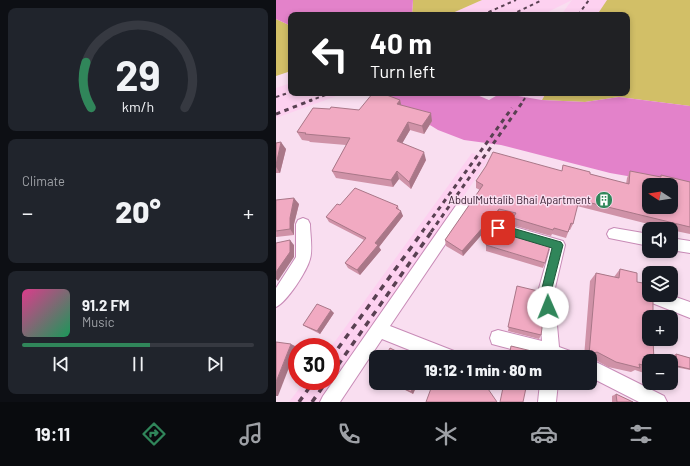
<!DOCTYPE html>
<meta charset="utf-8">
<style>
body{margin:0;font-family:Barlow,sans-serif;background:#20242c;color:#f1f3f6;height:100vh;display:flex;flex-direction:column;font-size:15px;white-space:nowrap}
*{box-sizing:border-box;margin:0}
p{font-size:13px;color:#9ea1a6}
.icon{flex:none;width:22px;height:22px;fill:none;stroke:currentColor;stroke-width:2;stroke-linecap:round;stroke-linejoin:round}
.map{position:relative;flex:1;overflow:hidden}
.side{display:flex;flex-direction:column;gap:8px;padding:8px;background:#0d0f14;width:276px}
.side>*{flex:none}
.banner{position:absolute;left:12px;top:12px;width:342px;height:84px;border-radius:8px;box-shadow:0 2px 6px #0003;background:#202124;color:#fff;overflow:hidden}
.needle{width:26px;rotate:282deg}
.controls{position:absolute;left:366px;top:178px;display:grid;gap:8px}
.controls a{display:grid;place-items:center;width:36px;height:36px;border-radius:8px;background:#171b24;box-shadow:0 2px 6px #0003;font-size:20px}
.speed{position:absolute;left:12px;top:338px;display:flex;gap:8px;font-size:20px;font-weight:700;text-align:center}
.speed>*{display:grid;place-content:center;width:52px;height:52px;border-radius:50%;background:#171b24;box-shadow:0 2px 6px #0003;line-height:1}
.speed .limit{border:6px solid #d22;background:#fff;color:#111}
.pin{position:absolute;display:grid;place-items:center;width:34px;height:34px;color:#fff;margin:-17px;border-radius:8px;box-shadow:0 2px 6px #0006}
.me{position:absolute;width:44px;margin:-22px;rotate:359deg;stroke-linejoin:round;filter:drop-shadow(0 0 3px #0008)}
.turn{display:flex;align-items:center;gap:14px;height:84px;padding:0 16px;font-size:18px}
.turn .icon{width:52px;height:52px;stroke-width:2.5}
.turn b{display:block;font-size:28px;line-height:34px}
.big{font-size:30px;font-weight:800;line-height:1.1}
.side .widget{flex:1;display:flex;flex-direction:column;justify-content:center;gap:6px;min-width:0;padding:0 14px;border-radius:8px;background:#20242c}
.side .dial{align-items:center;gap:0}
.dial svg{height:104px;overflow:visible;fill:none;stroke:#363941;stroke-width:7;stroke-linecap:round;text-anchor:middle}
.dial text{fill:#f1f3f6;stroke:none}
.song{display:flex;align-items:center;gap:12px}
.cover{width:48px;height:48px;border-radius:6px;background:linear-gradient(135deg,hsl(330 70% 55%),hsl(150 70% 35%))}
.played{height:4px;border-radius:2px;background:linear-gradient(90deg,#30865a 55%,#363941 55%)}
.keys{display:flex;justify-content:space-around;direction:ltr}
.heat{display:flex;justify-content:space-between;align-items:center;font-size:22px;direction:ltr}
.trip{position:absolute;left:93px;top:350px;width:228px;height:40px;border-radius:8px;background:#171b24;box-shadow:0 2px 6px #0003;font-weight:800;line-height:40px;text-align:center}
.dock{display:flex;height:64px;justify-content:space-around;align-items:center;background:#090b0e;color:#9ea1a6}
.dock .icon{width:28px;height:28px}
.dock .current{color:#30865a}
.dock b{font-size:18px;color:#f1f3f6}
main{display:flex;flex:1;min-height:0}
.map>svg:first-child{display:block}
.built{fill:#fdd1f0}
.green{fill:#d2bf67}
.water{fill:#e382ca}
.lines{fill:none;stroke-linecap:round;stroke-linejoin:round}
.minor-casing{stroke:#c88bb7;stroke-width:2}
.minor{fill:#fff;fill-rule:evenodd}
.rail-far2{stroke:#594052;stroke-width:2;stroke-dasharray:3.5 3.5;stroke-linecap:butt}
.rail-far1{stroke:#594052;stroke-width:3;stroke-dasharray:4.5 4.5;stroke-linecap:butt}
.rail{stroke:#594052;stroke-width:3.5;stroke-dasharray:6 6;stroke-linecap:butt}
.wall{fill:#cf92a7}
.shaded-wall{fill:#a97788}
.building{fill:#f1aac2;stroke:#a97788;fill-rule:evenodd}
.route{fill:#30865a;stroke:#1f573a}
.labels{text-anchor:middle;stroke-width:3;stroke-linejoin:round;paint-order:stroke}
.poi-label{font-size:11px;fill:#3a2133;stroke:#f9def0;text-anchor:end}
</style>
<main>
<section class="side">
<div class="widget dial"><svg viewBox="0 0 100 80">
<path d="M14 69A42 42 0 1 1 86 69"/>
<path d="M14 69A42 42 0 0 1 10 34" stroke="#30865a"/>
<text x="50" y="56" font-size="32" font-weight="700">29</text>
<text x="50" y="72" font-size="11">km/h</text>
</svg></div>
<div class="widget"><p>Climate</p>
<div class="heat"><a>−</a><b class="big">20°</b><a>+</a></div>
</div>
<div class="widget">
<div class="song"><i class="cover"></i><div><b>91.2 FM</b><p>Music</p></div></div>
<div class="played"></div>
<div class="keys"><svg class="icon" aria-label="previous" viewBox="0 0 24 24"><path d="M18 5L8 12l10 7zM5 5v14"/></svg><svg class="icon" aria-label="pause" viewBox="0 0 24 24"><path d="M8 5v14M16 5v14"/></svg><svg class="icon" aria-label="next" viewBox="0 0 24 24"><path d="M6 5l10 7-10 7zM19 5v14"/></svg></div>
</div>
</section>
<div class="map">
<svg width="414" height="402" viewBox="0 0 414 402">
<rect width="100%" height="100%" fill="#f9def0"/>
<g class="built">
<path d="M206,0H296L266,15H172Z"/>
<path d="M296,0H331L321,15H285Z"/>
<path d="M15,83V93H69L0,118V88Z"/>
<path d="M225,93H270L266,100Z"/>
<path d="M196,153L213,159L47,402H13L29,381H55V347Z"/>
</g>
<g class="green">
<path d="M137,0H206L172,15H136Z"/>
<path d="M331,0H414V106L343,97L309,102L266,100L270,93H351V15H321Z"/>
<path d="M0,19L15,26V71L0,76Z"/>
</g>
<g class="water">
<path d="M0,0H137L136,15H15V26L0,19Z"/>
<path d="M102,93H196L213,100L225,93L266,100L309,102L343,97L414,106V187L334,173L225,145L188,140L162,130Z"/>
</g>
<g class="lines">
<defs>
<g id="minor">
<path d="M186,202L191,204L193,208L191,212L114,326L178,351L180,357H151L106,339L64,402H44L47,396L181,204Z"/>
<path d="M27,218L32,220L34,224C34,234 37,249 34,259C31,271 11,302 0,307V288L20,257V224L22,220Z"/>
<path d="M222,222L287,241L289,245L278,292L283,347L294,351L296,357H265L216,344L214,338L216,332L222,330L266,341L262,292L274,249L217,232L215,228L217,224Z"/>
<path d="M338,228L373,234V246L333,238L331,234L333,230Z"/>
<path d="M395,238L414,241V253L395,250Z"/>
<path d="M373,290V295H394L414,302V318L371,301L368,296L371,291Z"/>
<path d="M314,359L388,396L391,402H363L314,377Z"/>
<path d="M264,383H282L280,402H262Z"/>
</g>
</defs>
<use href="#minor" class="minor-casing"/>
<use href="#minor" class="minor"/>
<g class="rail-far2">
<path d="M206,15L240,0"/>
<path d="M235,15L266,0"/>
<path d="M302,15L313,0"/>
<path d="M0,97L15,92"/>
<path d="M33,101L55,93"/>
<path d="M247,101L253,93"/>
</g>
<g class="rail-far1">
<path d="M0,114L36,100"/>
<path d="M146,232L236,108"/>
<path d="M155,232L248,100"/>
</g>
<g class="rail">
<path d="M55,358L147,231"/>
<path d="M55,375L156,231"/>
<path d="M23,402L38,381"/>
<path d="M36,402L51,381"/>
</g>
</g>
<g class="wall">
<path d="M108,94L124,100L125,105L156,121L148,134L134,130L126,143L150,160L135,189L123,179L117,187L60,178L56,171L70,145L34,142L33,141L26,140L21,132L54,109L83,110Z"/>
<path d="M0,143L10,149L4,173H0Z"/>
<path d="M286,171L314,174L350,184L351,178L354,171L384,177L385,175L414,182V234L395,230V229H392L301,206L297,224L294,230H293L290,238L276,234L275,236L236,225L237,219L223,215L187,256L170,246L169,240L204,190L200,188V181Z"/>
<path d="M0,200L23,204L18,224V235L0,237Z"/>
<path d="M122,206L123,210L127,216L103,247L105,250L84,275L72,268L69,263L88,240L53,222L50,217Z"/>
<path d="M210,245L269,263L267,268L210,251Z"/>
<path d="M344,269L361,282L373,361V370L368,373L359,370L355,372L332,367L316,358L314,360V357H308L314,281L320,273L338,277Z"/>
<path d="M241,286L265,335L263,339L232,331Z"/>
<path d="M58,313L44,334L30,327L27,325Z"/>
<path d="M400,354L414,358V370L399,367L398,355Z"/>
<path d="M115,383H142L137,394Z"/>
<path d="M340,394L357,402H336V396Z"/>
</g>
<g class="shaded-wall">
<path d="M124,100L126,108L121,104Z"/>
<path d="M155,113L156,121L148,134L146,126Z"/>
<path d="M132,122L134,130L123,149L121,141Z"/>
<path d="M5,142L10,149L4,173L0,167V165Z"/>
<path d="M148,152L150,160L135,189L133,182Z"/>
<path d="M121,171L123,179L117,187L115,180Z"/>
<path d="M18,198L23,204L18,224V235L14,229V218Z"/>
<path d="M223,209V215L187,256L186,251Z"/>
<path d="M125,211L127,216L103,247L105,250L84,275L81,270L99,243Z"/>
<path d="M14,240L18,245V257L2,281L0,279V272Z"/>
<path d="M55,310L58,313L44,334L41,331Z"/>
<path d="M15,344L21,347L2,396H0V382Z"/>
<path d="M139,383H142L137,394L135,392Z"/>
</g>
<g class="building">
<path d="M97,93H108V94L124,100L121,104L155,113L146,126L132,122L121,141L148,152L133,182L121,171L115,180L56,171L74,138L29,134L30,133L21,132L37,108L54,109L55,107L83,110Z"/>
<path d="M5,142L0,165V143Z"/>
<path d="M217,152L286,171L287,165L314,172V174L353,184L354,171L385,177V175L414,182V227L303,200L297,224L295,223L292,232L278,228L277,230L237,218L240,213L223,209L186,251L169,240L207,185L200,181L210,166ZM373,185H395V207H373Z"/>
<path d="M79,188L122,206L120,208L125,211L99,243L102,245L81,270L69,263L90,238L50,217L61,204L64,205Z"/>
<path d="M18,198L14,218V229L0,231V200Z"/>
<path d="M216,227L274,245L269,263L210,245Z"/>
<path d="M14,240V252L0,272V243Z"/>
<path d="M344,269L361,273V282L373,284V295H377V317H373V339H377L378,361H373V367L363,364L364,368L340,362L321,352L319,353V356L313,355L320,273L343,278Z"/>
<path d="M241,286L262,291L266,328L265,335L232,327Z"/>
<path d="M41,304L55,310L41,331L27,325Z"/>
<path d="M0,342L15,344L0,382Z"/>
<path d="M235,346L272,355L271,357H233Z"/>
<path d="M114,348L132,357H109Z"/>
<path d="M400,354L414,358V369L401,366Z"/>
<path d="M116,383H139L135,392Z"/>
<path d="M157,383H208L221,402H150Z"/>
<path d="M228,383H251L247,402H224Z"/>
<path d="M340,394L357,402H341Z"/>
</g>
<path class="route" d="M222,224L285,242L287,245L275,292L277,307L275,311L272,313L268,311L265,292L276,248L219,231L217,228L219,225Z"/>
<defs>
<symbol id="building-disc" viewBox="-11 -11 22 22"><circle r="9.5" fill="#30865a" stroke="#f9def0"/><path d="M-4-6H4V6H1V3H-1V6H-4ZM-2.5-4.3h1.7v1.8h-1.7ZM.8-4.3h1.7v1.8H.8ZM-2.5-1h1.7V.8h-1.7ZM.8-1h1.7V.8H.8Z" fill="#fff"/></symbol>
</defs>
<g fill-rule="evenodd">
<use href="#building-disc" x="318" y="190" width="20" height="20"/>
</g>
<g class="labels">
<g class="poi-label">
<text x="315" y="204">AbdulMuttalib Bhai Apartment</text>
</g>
</g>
</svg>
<div class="controls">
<a><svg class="needle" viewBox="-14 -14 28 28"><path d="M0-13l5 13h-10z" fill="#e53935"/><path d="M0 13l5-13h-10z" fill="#9ea1a6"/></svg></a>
<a><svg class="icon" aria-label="sound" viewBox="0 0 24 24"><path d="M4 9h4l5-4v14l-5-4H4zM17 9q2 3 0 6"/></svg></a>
<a><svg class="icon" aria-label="layers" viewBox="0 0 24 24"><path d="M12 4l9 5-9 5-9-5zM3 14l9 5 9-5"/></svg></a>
<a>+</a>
<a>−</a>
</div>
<div class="speed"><div class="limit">30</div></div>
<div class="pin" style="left:222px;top:228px;background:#d93025"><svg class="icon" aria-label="arrive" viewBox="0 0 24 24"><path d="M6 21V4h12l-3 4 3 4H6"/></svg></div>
<svg class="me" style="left:272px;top:307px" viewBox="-20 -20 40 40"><circle r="19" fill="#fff"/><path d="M0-13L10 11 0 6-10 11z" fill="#30865a"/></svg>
<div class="trip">19:12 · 1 min · 80 m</div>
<div class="banner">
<div class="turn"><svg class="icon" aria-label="left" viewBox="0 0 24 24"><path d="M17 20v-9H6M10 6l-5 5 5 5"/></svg><div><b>40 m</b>Turn left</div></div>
</div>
</div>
</main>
<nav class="dock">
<b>19:11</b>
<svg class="icon current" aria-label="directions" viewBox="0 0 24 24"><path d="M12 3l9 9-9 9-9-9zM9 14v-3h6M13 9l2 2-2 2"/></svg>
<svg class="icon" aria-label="music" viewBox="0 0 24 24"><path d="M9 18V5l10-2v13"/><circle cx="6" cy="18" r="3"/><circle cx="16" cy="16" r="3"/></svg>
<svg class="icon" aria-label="phone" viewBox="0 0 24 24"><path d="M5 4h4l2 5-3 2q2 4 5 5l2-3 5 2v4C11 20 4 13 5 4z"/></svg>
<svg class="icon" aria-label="climate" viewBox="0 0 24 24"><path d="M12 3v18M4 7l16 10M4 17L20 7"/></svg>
<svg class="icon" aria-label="car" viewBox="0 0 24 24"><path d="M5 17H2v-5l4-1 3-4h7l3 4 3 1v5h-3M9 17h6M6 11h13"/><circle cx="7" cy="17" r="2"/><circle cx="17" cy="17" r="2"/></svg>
<svg class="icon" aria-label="filters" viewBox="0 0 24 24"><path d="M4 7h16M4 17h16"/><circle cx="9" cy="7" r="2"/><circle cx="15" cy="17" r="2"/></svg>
</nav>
